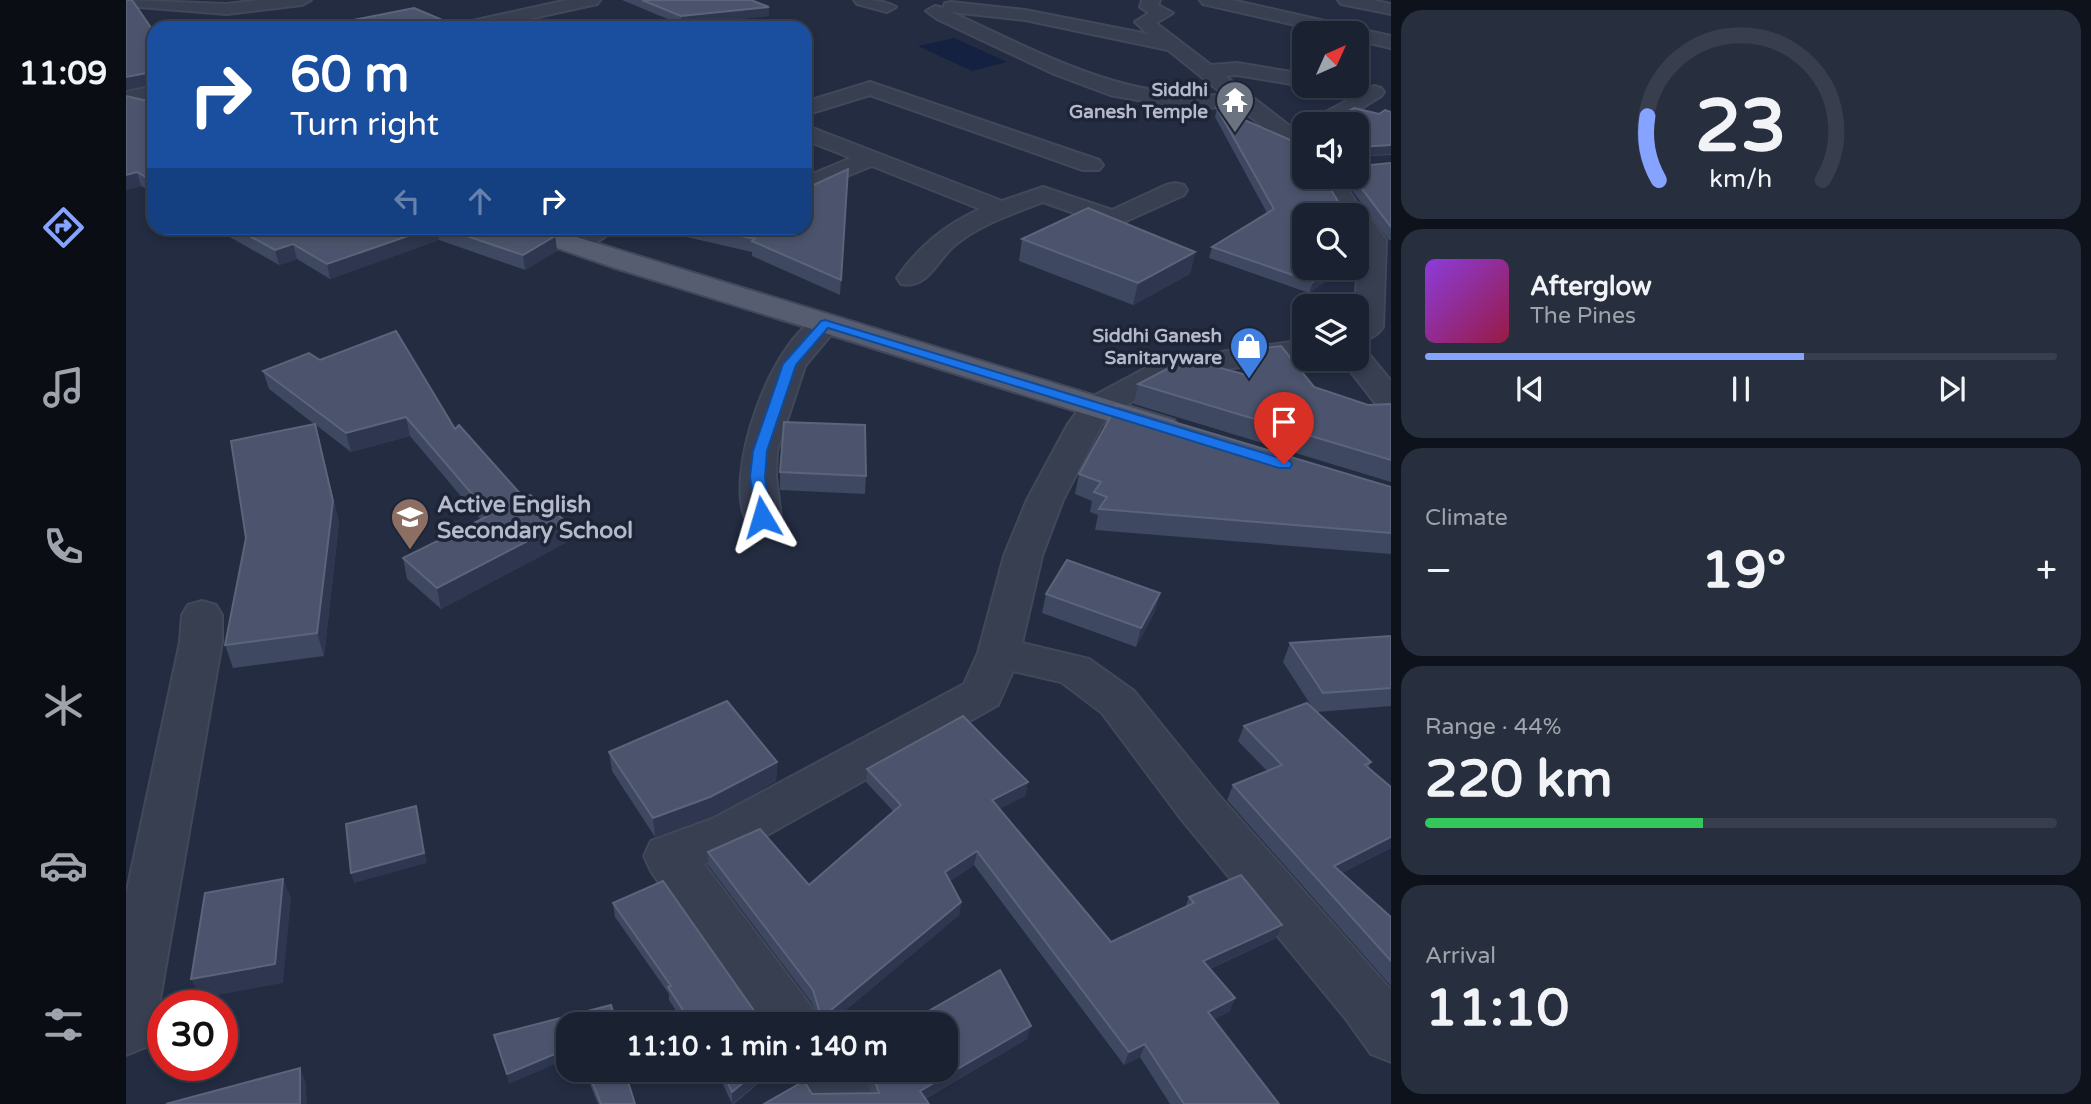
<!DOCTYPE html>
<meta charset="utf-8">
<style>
body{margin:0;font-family:"Varela Round",sans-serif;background:#272e3d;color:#f1f3f6;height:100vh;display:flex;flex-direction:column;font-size:26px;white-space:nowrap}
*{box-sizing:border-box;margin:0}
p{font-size:23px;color:#9fa3ab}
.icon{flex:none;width:38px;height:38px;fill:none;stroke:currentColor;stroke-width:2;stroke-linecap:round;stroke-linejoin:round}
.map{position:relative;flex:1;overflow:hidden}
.side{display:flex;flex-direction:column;gap:10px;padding:10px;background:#0e121b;width:700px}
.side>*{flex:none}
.banner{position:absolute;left:21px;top:21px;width:665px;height:214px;border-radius:21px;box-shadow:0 4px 10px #0003,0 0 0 2px #383e4d;background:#1a4fa0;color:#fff;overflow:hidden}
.needle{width:46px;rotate:45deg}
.controls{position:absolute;left:1166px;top:21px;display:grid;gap:14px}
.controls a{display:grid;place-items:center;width:77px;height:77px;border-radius:14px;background:#1a2131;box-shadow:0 4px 10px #0003,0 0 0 2px #383e4d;font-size:35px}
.speed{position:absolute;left:21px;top:990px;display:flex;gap:14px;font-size:35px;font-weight:700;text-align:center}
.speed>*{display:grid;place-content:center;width:91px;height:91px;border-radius:50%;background:#1a2131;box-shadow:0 4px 10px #0003,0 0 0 2px #383e4d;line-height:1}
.speed .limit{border:10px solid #d22;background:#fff;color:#111}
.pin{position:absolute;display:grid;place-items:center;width:60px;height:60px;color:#fff;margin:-72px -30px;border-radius:50% 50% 50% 0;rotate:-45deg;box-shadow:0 0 7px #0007}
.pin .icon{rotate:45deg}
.me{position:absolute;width:77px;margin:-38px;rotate:353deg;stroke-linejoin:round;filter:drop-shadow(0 0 5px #0008)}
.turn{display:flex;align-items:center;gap:24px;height:147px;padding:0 28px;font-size:32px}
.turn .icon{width:91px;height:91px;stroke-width:2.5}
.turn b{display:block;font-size:49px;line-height:60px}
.lanes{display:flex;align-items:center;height:66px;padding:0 28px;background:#0003;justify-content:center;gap:35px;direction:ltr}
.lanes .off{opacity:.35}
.big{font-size:52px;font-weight:800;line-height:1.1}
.side .tile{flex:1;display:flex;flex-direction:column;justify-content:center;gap:10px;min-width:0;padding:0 24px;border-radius:21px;background:#272e3d}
.side .dial{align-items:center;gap:0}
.dial svg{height:182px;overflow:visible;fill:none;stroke:#383e4d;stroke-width:7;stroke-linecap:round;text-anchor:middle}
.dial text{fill:#f1f3f6;stroke:none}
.song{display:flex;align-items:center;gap:21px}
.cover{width:84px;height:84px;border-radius:10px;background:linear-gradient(135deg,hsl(270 70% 55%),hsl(340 70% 35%))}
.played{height:7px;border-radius:4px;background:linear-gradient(90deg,#86a4ff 60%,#383e4d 60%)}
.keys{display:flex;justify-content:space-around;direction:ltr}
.heat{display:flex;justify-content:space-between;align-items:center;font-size:38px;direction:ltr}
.charge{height:10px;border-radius:5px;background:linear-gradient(90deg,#34c759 44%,#383e4d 0)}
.trip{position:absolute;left:430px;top:1012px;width:402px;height:70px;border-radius:21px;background:#1a2131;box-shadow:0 4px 10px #0003,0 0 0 2px #383e4d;font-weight:800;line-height:70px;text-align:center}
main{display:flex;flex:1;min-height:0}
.tabs{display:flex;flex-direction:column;width:126px;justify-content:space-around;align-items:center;background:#0a0d14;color:#9fa3ab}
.tabs .icon{width:49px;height:49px}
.tabs .current{color:#86a4ff}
.tabs b{font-size:32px;color:#f1f3f6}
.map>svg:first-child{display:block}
.water{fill:#152140}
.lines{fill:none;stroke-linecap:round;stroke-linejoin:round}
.minor-casing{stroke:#41485a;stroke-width:4}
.major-casing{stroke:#41485a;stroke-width:4}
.minor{fill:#383f51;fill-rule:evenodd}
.major{fill:#565d71;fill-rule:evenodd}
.wall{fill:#3e4860}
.shaded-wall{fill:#2e374f}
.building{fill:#4b546c;stroke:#5b647a;stroke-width:2}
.route{fill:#1a73e8;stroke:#114b97;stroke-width:2}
.labels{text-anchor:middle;stroke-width:7;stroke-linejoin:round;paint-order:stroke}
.far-poi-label{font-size:19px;font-weight:bold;fill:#b4bacb;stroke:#1d2436;text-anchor:end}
.poi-label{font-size:23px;font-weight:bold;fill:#b4bacb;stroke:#1d2436;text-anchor:start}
</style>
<main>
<nav class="tabs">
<b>11:09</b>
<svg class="icon current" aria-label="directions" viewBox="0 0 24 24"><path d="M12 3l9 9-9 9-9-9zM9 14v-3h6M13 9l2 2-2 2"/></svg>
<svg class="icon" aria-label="music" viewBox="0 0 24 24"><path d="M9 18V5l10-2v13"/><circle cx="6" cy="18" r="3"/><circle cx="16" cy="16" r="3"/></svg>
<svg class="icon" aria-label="phone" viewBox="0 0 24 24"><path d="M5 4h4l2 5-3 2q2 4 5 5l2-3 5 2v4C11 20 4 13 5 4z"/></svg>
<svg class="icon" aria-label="climate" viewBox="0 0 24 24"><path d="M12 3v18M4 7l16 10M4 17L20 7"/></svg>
<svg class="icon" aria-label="car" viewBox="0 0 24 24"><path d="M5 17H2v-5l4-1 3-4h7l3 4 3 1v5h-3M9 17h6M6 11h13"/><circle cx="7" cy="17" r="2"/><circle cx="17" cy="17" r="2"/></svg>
<svg class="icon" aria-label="filters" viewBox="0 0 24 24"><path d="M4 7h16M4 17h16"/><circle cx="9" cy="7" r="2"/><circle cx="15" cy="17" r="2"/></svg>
</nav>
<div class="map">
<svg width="1265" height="1104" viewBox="0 0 1265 1104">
<rect width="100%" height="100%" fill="#232c41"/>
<path class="water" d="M828,38L881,62L846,71L792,46Z"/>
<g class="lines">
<defs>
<g id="minor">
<path d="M0,0L101,4L133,0H185L176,5L101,14L0,6Z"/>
<path d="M441,0H474L471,4L362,28H328L337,23Z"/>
<path d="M728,0C742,0 759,0 770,7L761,12L731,4Z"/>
<path d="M1016,0H1034L1032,5L1047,13L1030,23L1085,65L1111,63L1178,74V86L1111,75L1099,76L1178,137V155L1170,153L1113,108L1051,107L984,95L928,74L811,19L800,11L809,6L817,8L819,3L825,2L899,10L1022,34L1009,22L1023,13L1014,7ZM825,12L899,20L1042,50L1098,95C994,99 917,54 825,12Z"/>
<path d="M1074,0H1106L1265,36V48L1230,40V33H1204L1077,4Z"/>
<path d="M1212,0H1246L1265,4V14L1215,4Z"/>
<path d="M744,82L973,160L977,165L973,170H957L744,95L679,115V102Z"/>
<path d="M28,86V98L0,104V92Z"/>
<path d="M1248,86L1255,88L1258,92L1255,96L1210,124H1184L1187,119Z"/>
<path d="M679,125L876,201L917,187L986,210L1040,185L1049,183L1058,185L1061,190L1058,195L987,227L917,202C887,214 854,224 829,245C811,260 801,290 775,284L771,278C793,246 819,225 854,209L746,166L679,193V177L725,158L679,140Z"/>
<path d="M1190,177H1214L1239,216L1245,219L1260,240L1257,327C1250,337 1241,340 1230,343L1229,306L1234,240L1230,235V215H1214Z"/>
<path d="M455,228H487C477,242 453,253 437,249L433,243L437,237Z"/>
<path d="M699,315L709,318L714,324L679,366L651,451L650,477L655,517L649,525L636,528L623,525C593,481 648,328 699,315Z"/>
<path d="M1178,340V358L1052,376L984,414L975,426L937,500L916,556L896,643L963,659L1008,691L1090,792L1265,990V1062L1245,1054L1220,1019L1056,820L976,713L935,682L887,671L872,705L620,847L578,864L684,1005L692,1024H631L525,871L518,856L525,841L586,819L838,684L852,653L878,556L901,500L942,424L960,400L1033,361Z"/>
<path d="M1230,350L1241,352L1265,381V411L1253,408L1215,359H1230Z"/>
<path d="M76,601L90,605L96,615V642L29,1028L20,1047L0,1055V895L54,642L56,615L62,605Z"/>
<path d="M667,1069H731L741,1083L750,1104H685Z"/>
</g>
<path id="major" d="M384,228H421L1048,420L1053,427L1048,434L1036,437L1024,434L489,268L388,233Z"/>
</defs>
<use href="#minor" class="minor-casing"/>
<use href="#major" class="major-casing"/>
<use href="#minor" class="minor"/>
<use href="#major" class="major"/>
</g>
<g class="wall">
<path d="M496,0H625L643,16L556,25Z"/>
<path d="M28,32V193L15,186L0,190L26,102V85L0,90Z"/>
<path d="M1091,108L1178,146V177H1197L1215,206L1231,207V224L1235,230L1233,250L1230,260V215H1178V268H1220L1183,293L1083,258L1086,247L1141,213L1089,117Z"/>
<path d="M1265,112V155L1231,157V164L1234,166L1265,163V240H1263L1216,177H1230V124L1253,114Z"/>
<path d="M722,169L714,295L626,256V252L534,231L533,228H679Z"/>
<path d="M88,228H404L429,236L431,251L399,270L313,240L204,279L171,259L153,265Z"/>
<path d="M428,228H451L442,232Z"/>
<path d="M896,239L1069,252L1064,274L1007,305L893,261Z"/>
<path d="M194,360L329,429L443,541L315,609L281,579L277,558L355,520L284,436L225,452L190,425L213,523L198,656L107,668L99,645L188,424L143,389L137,371Z"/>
<path d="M1121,375L1188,387L1242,405L1265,404V482L1008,404L1012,384Z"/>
<path d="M654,472L740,476L739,494L654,490Z"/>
<path d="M953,474L1265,487V554L969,530L972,515L964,512L966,501L949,494Z"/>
<path d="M1034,593L1029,611L1010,647L916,613L920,594Z"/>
<path d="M1265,636V706L1191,712L1245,762L1242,768L1265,848L1216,873L1265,917V986L1101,800L1107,785L1141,771L1112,741L1118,726L1186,707L1157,662L1164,643Z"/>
<path d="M483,752L651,762L650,781L585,817L529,837L486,771Z"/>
<path d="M741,769L902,782L899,796L873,809L985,942L1059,908L1063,897L1150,938L1084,969L1109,998L1103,1012L1088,1019L1153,1104H1044L1014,1057L998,1065L848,865L824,881L835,902L833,915L703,1024H559L543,1000V994L489,917L487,903L629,1012L689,1013L686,1003L582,865V852L683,885L767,811L740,782Z"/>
<path d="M901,1039L799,1099L638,1104L686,1094L747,1093L743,1081L734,1069H821Z"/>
<path d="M458,1069H498L509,1104H472Z"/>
<path d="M588,1069H649L608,1104H606L595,1080Z"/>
</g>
<g class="shaded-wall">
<path d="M643,7V16L556,25L555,16Z"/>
<path d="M26,72L28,84L0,90V77Z"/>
<path d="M1265,145V154L1230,157V151L1233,147Z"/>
<path d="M11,172L15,186L0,190V175Z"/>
<path d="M305,228H311L313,240L204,279L201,264Z"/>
<path d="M441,228H451L442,232Z"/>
<path d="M429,236L431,251L399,270L397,255Z"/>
<path d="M167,244L171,259L153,265L149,250Z"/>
<path d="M1069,252L1064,274L1007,305L1012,283Z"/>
<path d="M1207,268H1220L1183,293L1187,282Z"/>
<path d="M280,417L284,436L225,452L220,433Z"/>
<path d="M189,424L213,523L198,656L191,633Z"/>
<path d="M440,521L443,541L315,609L311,588Z"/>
<path d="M1034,593L1029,611L1010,647L1015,628Z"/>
<path d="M651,762L650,781L585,817L529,837L527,818Z"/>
<path d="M902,782L899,796L864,814L866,800Z"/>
<path d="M290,806L301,863L228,883L225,873Z"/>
<path d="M1265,837V848L1200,881L1208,866Z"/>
<path d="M851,851L848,865L817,885L819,872Z"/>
<path d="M157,879L165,898L157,983L75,998L65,979Z"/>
<path d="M835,902L833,915L703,1024H688Z"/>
<path d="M1156,925L1150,938L1072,974L1077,961Z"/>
<path d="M1109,998L1103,1012L1077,1025L1082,1012Z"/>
<path d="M905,1026L901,1039L791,1103L794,1091Z"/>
<path d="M1019,1044L1014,1057L998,1065L1003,1052Z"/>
<path d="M443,1048V1058L383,1084L381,1074Z"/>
<path d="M174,1068L180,1083L181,1104H174Z"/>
<path d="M634,1069H649L606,1104V1092Z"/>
</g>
<g class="building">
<path d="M0,0H6L28,32V182L11,172L0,175V96L26,102V72L0,77Z"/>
<path d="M516,0H625L643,7L555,16Z"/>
<path d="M288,8L335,28H187Z"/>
<path d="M1091,108L1178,146V177H1197L1215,206L1231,207V224L1235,230L1233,250L1230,252V215H1178V268H1207L1187,282L1086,247L1148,209Z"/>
<path d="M1228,108L1253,114L1259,110L1265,112V145L1233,147L1231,150V164L1234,166L1265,163V227L1227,177H1230V124H1193L1205,117L1214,116Z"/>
<path d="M722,169L715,280L626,241L629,239L579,228H679V189Z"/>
<path d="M962,208L1069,252L1012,283L896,239Z"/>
<path d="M109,228H305L201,264L167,244L149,250Z"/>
<path d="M317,228H404L429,236L397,255Z"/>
<path d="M270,331L329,429L333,425L398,498L404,495L440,521L311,588L277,558L364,515L280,417L220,433L137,371L183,353L194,360Z"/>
<path d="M1155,346L1188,387L1242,405L1265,404V460L1012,384L1060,359L1121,375L1129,349Z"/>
<path d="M991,405L1265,487V533L973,509L981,497L968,492L975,482L953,474Z"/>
<path d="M658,422L739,425L740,476L654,472Z"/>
<path d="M189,424L207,501L191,633L99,645L120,538L105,441Z"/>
<path d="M941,560L1034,593L1015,628L920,594Z"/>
<path d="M1265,636V688L1197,693L1164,643Z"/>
<path d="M601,701L651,762L584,797L527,818L483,752Z"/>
<path d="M1181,703L1245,762L1239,765L1265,787V837L1208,866L1265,917V961L1107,785L1156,765L1118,726Z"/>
<path d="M837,716L902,782L866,800L985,942L1068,903L1063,897L1115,875L1156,925L1077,961L1109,998L1082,1012L1153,1104H1058L1019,1044L1003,1052L851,851L819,872L835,902L688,1024H566L542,987L545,986L487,903L537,881L629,1012L694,1013L687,990L582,852L634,829L683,885L775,805L741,769Z"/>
<path d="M290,806L298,853L225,873L220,824Z"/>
<path d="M157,879L149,964L65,979L79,893Z"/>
<path d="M874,970L905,1026L794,1091L803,1104H638L678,1081L686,1094L753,1093L745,1069H821V1024H780Z"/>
<path d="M485,1005L491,1024H443V1048L381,1074L368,1035Z"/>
<path d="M174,1068V1104H40Z"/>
<path d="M461,1069H498L509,1104H475Z"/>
<path d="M595,1069H634L606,1092Z"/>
</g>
<path class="route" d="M699,320L1164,461L1166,464L1164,468H1153L702,328L670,365L641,451L639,477L644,517L642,521H631L624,477L627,451L657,364L695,321Z"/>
<defs>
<symbol id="temple-pin" viewBox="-11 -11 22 30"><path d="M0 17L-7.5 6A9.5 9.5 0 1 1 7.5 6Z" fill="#6b7280" stroke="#1d2436"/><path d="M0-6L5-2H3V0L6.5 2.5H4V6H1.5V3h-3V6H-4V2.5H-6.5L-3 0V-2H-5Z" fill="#fff"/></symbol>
<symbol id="shop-pin" viewBox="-11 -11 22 30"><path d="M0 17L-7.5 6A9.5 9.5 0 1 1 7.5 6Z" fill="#3f7fe0" stroke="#1d2436"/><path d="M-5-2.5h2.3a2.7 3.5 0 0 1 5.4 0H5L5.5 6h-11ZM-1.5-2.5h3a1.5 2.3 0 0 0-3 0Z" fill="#fff"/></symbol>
<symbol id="school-pin" viewBox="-11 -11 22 30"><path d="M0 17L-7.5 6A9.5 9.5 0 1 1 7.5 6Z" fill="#8d6e63" stroke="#1d2436"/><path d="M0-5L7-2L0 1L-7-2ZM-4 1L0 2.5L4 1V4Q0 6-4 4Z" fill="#fff"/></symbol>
</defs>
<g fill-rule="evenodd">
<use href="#temple-pin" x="1087" y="78" width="44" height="60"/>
<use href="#shop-pin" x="1101" y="324" width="44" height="60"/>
<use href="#school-pin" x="262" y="495" width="44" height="60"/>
</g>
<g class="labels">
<g class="far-poi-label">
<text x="1082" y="96">Siddhi<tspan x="1082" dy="22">Ganesh Temple</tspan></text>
<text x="1096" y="342">Siddhi Ganesh<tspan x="1096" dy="22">Sanitaryware</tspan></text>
</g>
<g class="poi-label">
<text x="311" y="512">Active English<tspan x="311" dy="26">Secondary School</tspan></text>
</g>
</g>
</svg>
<div class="controls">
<a><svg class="needle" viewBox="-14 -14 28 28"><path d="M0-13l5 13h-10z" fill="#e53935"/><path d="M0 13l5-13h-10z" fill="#9fa3ab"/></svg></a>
<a><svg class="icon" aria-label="sound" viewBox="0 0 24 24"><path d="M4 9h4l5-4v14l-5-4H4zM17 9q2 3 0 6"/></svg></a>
<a><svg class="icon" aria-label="search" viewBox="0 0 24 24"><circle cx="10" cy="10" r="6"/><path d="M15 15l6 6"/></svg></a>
<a><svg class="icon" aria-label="layers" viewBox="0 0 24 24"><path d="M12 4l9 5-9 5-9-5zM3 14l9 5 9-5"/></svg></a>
</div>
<div class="speed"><div class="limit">30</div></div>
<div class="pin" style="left:1158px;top:464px;background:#d93025"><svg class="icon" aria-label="arrive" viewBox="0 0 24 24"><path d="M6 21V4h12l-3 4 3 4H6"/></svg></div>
<svg class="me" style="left:636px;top:517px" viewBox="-20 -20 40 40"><path d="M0-17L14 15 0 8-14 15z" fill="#1a73e8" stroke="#fff" stroke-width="4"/></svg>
<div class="trip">11:10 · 1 min · 140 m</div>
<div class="banner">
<div class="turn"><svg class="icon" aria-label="right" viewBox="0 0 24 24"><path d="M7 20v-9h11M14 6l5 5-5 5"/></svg><div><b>60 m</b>Turn right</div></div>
<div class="lanes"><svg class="icon off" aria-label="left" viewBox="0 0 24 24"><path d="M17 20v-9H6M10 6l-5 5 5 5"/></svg><svg class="icon off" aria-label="ahead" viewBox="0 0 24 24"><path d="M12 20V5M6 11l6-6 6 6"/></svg><svg class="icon" aria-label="right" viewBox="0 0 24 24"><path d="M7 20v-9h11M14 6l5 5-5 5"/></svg></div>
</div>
</div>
<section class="side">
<div class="tile dial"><svg viewBox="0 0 100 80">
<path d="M14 69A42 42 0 1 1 86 69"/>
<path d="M14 69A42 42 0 0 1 9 41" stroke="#86a4ff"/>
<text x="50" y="56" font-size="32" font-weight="700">23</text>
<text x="50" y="72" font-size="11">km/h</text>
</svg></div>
<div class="tile">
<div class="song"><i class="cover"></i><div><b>Afterglow</b><p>The Pines</p></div></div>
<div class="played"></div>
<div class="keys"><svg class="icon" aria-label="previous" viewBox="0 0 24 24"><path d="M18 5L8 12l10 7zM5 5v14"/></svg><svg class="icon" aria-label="pause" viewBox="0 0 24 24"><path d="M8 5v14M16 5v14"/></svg><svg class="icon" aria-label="next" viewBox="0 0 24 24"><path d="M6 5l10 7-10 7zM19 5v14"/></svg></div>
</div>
<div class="tile"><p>Climate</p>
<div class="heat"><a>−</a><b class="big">19°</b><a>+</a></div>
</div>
<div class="tile"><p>Range · 44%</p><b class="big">220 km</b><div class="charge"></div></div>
<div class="tile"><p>Arrival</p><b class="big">11:10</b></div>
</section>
</main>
